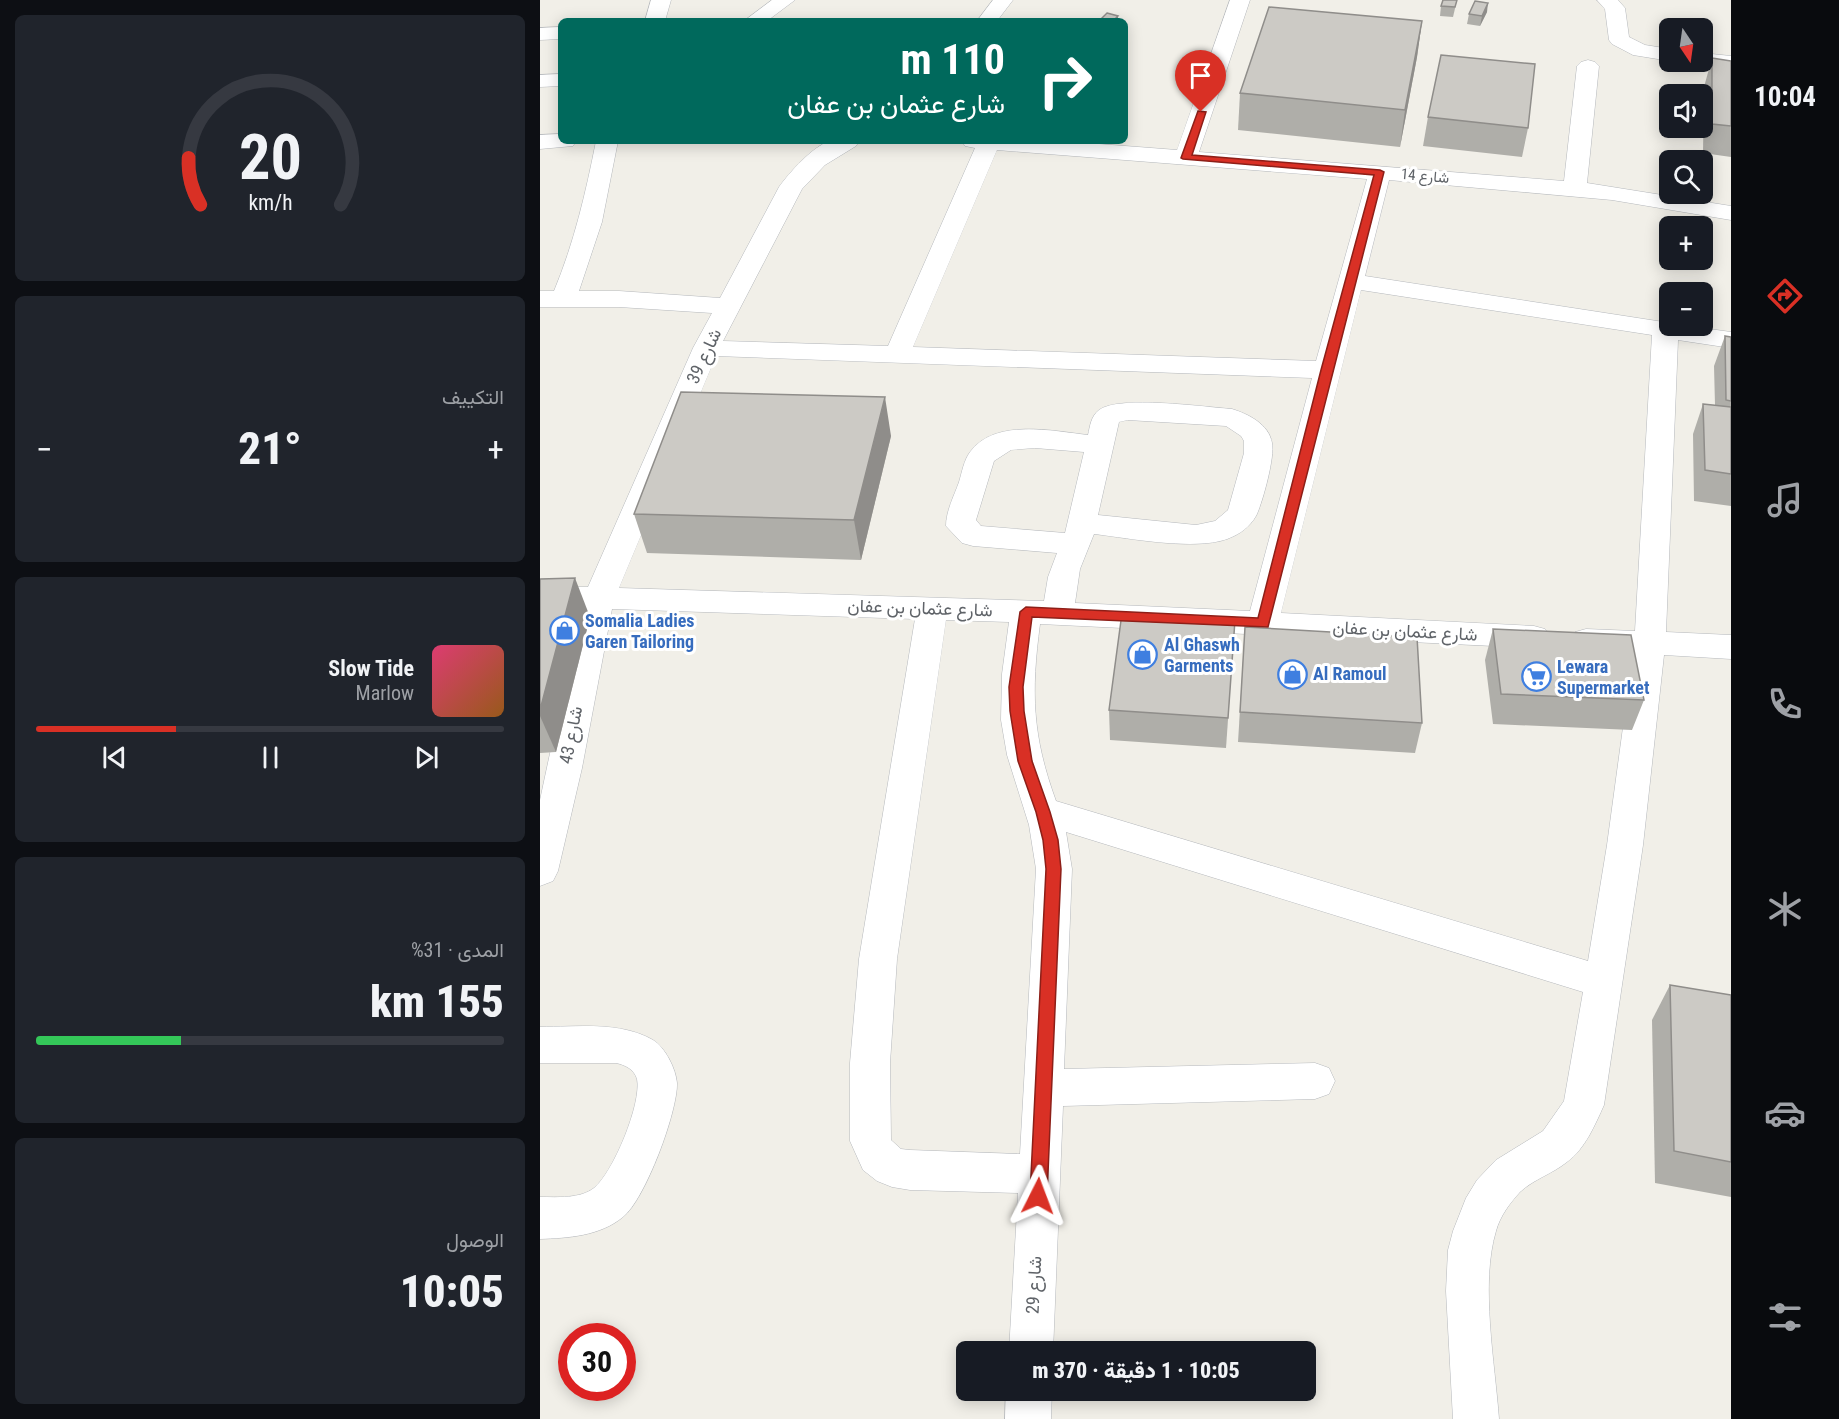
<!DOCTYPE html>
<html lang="ar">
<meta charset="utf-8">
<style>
body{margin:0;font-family:"Roboto Condensed",Vazirmatn,sans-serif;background:#20242c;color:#f1f3f6;direction:rtl;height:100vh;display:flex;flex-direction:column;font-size:22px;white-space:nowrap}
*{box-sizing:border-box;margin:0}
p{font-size:20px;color:#9ea1a6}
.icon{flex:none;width:33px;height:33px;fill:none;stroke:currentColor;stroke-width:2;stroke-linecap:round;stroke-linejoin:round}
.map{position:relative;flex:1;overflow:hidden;direction:ltr}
.sheet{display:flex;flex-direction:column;gap:15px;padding:15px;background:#0d0f14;width:540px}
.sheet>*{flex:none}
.banner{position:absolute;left:18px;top:18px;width:570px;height:126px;border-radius:9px;box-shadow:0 3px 15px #0003;direction:rtl;background:#00695c;color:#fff;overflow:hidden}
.needle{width:39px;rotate:167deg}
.controls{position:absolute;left:1119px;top:18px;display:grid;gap:12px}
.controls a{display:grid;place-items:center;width:54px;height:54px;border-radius:9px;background:#171b24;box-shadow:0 3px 15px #0003;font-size:30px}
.speed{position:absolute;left:18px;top:1323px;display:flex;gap:12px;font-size:30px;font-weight:700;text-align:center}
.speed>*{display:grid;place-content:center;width:78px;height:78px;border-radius:50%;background:#171b24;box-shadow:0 3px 15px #0003;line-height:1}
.speed .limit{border:9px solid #d22;background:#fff;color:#111}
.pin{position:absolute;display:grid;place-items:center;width:51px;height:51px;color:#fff;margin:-62px -26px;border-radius:50% 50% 50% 0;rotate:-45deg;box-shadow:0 0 6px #0007}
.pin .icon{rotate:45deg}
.me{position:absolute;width:66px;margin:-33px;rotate:3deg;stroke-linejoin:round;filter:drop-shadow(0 0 4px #0008)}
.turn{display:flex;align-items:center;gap:21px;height:126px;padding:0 24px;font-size:27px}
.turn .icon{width:78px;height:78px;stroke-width:2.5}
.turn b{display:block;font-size:42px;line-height:51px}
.big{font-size:45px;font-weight:800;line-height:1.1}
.sheet .tile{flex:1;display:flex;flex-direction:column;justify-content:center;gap:9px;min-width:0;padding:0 21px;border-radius:9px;background:#20242c}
.sheet .dial{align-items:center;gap:0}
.dial svg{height:156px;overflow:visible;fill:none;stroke:#363941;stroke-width:7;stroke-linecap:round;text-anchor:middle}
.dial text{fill:#f1f3f6;stroke:none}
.song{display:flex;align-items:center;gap:18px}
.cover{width:72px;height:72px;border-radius:9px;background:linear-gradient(135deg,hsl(340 70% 55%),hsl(30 70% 35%))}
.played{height:6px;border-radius:3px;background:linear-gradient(90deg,#d93025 30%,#363941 30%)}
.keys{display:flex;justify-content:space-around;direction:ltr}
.heat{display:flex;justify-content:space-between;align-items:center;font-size:33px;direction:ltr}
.charge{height:9px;border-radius:4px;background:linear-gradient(90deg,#34c759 31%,#363941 0)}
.trip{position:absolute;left:416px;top:1341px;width:360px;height:60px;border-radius:9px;background:#171b24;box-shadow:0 3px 15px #0003;font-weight:800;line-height:60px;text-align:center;direction:rtl}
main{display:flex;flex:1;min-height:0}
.tab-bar{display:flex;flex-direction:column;width:108px;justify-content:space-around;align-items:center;background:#090b0e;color:#9ea1a6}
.tab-bar .icon{width:42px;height:42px}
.tab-bar .on{color:#d93025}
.tab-bar b{font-size:27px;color:#f1f3f6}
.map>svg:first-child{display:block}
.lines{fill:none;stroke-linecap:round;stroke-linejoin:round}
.minor-casing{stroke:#b5b8bc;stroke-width:1}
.minor{fill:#fff;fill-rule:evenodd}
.wall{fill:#afaea9}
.shaded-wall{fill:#8f8d8a}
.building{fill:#cccac5;stroke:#8f8d8a;stroke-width:1.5}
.route{fill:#d93025;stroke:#8d1f18;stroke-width:1.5}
.labels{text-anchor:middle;stroke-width:6;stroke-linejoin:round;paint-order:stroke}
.far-street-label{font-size:15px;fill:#5f6368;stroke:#fff}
.street-label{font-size:18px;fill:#5f6368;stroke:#fff}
.shop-label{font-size:18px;font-weight:bold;fill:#366cbe;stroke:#fff;text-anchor:start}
</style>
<main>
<nav class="tab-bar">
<b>10:04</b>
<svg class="icon on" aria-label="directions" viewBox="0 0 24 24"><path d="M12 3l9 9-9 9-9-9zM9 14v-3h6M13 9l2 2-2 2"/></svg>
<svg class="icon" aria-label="music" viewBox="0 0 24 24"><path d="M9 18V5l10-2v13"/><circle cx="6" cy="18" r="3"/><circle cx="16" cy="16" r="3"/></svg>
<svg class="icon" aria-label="phone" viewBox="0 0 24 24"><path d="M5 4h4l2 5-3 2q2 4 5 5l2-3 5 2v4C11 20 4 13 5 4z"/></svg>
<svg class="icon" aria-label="climate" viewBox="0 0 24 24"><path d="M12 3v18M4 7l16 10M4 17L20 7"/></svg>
<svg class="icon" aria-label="car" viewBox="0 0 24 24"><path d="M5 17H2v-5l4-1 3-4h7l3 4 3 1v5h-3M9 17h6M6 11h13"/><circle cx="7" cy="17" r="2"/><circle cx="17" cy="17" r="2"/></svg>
<svg class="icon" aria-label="filters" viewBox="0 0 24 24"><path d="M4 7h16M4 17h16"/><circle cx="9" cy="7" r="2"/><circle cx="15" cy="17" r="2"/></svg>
</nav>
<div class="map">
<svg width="1191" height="1419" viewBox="0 0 1191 1419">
<rect width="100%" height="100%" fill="#f1efe8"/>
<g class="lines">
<defs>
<g id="minor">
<path d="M111,0H131L125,21H105Z"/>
<path d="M232,0H255L227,21H204Z"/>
<path d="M453,0H473L457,21H437Z"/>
<path d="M690,0H710L659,152L1024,181L1037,66L1041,62L1048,60L1055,62L1059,66L1047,183L1191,206V220L1072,200L849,180L825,276L1130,323V326H1148L1191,332V348L1138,340L1126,632L1191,635V659L1124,655L1103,845L1064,1105C1055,1125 1045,1149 1027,1162C1012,1174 994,1179 980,1192C970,1203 960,1216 956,1231C940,1284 955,1363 959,1419H913L906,1291L908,1250L913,1231L926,1198L937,1180L956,1160L1003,1131L1024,1101L1043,992L526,832L532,869L524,1069L775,1063L789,1068L795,1081L789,1094L775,1099L523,1106L513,1352H469L478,1193L370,1190L352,1187L337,1181L323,1170L310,1141V1063L319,959L375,619L72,609L42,768L18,871L13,881L0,886V800L41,609H0V587H48L153,348L172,313L79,307H0V291H14C34,243 46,192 56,141H78L62,222L39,291H79L180,298L239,187C249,173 273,146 290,141C298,139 310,141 319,141L316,146L285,165L262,189L183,341L348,346L435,148L425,146L422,141H520L637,150ZM457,150L827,179L776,361L373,347ZM821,290L1112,335L1095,631L1046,629L1035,632L1030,640L1035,648L1046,651L1093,654L1067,845L1048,961L516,801C492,735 491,693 500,624L994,648L1005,645L1010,637L1005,629L994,626L741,613ZM176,356L772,378L710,611L535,603L540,569L554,534C590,538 663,553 694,536C703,532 713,523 717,514C723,500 735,457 732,443C729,424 708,414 692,409C664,407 579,395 559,410C551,416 550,426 548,435C513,431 455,418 430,452C424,460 422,472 419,482C414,496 406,511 406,526L422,543L433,546L517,553L508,577L504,601L79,588ZM588,420L686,426L701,436L704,441V453L688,510L675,521L656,525L558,515L579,422ZM495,448L544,452L525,533L441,526L436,520L454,461L471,450ZM406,620L469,622L462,674L461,720L467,755L489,825L496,869L480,1154L370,1150L361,1149L351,1140L350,1063L357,959Z"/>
<path d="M1057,0H1078L1085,8L1089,37L1105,45L1130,49V61L1093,55L1072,44L1069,40L1065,9Z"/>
<path d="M21,27V39L0,40V28Z"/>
<path d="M1162,53L1191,56V68L1155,63L1153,62H1162Z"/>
<path d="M21,74V86L0,87V75Z"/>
<path d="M21,134V141H36L33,146L0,149V135Z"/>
<path d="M0,1027C36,1027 80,1021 113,1040C125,1047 136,1069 137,1083C138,1111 105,1200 83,1217C60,1236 28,1238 0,1239V1197C17,1197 40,1199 54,1188C73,1173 102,1103 97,1079C94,1069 85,1065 76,1063H0Z"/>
<path d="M466,1390H512L511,1419H465Z"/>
</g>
</defs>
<use href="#minor" class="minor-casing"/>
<use href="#minor" class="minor"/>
</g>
<g class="wall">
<path d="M917,0L913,17L900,16L901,6Z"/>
<path d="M947,12L940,26L927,24L929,14Z"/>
<path d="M882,21L877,57L860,147L698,130L700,93Z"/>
<path d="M1172,58L1191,61V157L1163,153L1164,87Z"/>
<path d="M888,117L988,128L982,157L883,146Z"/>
<path d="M1185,336L1191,337V506L1154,501L1153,434L1163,404L1175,405L1174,366Z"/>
<path d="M351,436L321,560L107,553L94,514Z"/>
<path d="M0,579L50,617L16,752L0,753Z"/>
<path d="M695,620L686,748L570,740L569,710Z"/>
<path d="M705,627L882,723L875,753L698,742Z"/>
<path d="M953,629L1104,700L1092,730L953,724L945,660Z"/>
<path d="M1130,985L1191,995V1197L1115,1183L1112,1020Z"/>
</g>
<g class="shaded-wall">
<path d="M948,3L947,12L940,26L942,16Z"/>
<path d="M578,16V21H573Z"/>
<path d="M882,21L877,57L860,147L865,110Z"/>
<path d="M345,397L351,436L321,560L314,520Z"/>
<path d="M35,578L50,617L16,752L0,716V710Z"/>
</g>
<g class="building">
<path d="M903,0H917L915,7L901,6Z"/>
<path d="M935,1L948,3L942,16L929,14Z"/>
<path d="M729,7L882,21L865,110L700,93Z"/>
<path d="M567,13L578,16L573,21H559Z"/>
<path d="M901,55L995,64L988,128L888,117Z"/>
<path d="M1172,58L1191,61V126L1172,124Z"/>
<path d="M1185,336L1191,337V401L1186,400Z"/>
<path d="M141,392L345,397L314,520L94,514Z"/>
<path d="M1163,404L1191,407V474L1165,470Z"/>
<path d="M35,578L0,710V579Z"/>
<path d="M582,613L695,620L688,718L569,710Z"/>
<path d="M705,627L877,637L882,723L700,712Z"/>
<path d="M953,629L1091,635L1104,700L961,694Z"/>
<path d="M1130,985L1191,995V1162L1134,1151Z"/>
</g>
<path class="route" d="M658,111L666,112L652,155L840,170L844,172L728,627L492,617L483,687L484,711L492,761L510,812L518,840L521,869L507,1196L504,1202L498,1204L492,1202L490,1196L506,869L503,840L496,812L478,761L470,711L469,687L480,612L486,607L718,618L781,370L834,175L643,159L641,158Z"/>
<defs>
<symbol id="shop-ring" viewBox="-11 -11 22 22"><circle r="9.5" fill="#fff" stroke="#3f7fe0" stroke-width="1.5"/><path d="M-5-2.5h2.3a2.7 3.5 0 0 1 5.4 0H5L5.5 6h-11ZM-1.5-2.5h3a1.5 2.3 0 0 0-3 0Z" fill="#3f7fe0"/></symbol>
<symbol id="supermarket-ring" viewBox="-11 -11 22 22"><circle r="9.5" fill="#fff" stroke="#3f7fe0" stroke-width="1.5"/><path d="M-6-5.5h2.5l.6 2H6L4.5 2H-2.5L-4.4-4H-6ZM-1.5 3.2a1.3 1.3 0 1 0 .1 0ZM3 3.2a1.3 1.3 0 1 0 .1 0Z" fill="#3f7fe0"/></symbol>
</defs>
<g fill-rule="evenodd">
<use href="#shop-ring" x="8" y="614" width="33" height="33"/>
<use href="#shop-ring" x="586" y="638" width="33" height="33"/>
<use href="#shop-ring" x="736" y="658" width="33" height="33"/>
<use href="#supermarket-ring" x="980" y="660" width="33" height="33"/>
</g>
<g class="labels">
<g class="far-street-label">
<text transform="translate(885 176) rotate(5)" y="5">شارع 14</text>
</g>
<g class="street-label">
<text transform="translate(164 356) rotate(-65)" y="6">شارع 39</text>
<text transform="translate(380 608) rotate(2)" y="6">شارع عثمان بن عفان</text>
<text transform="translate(865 631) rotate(3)" y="6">شارع عثمان بن عفان</text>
<text transform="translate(31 735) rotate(-79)" y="6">شارع 43</text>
<text transform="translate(494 1285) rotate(-87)" y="6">شارع 29</text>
</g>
<g class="shop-label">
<text x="45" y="627">Somalia Ladies<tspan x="45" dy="21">Garen Tailoring</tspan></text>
<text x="624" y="651">Al Ghaswh<tspan x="624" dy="21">Garments</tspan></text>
<text x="1017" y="673">Lewara<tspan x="1017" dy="21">Supermarket</tspan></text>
<text x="773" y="680">Al Ramoul</text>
</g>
</g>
</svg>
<div class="controls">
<a><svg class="needle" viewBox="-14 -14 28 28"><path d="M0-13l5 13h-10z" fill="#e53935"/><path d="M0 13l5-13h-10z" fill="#9ea1a6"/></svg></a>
<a><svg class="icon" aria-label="sound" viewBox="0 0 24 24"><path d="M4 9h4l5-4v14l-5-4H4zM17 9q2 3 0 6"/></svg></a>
<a><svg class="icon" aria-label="search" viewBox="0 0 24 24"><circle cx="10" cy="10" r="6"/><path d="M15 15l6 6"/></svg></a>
<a>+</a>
<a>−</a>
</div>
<div class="speed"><div class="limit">30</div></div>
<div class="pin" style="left:661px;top:112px;background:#d93025"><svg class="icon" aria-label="arrive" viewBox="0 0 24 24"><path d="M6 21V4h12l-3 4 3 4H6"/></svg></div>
<svg class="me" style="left:498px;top:1196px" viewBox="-20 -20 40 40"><path d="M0-17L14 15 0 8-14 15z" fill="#d93025" stroke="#fff" stroke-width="4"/></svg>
<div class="trip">10:05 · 1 دقيقة · 370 m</div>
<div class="banner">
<div class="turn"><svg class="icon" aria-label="right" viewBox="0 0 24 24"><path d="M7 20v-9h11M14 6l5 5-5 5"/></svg><div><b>110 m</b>شارع عثمان بن عفان</div></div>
</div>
</div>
<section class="sheet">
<div class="tile dial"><svg viewBox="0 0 100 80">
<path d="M14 69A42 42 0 1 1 86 69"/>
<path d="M14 69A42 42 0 0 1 8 45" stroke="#d93025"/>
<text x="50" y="56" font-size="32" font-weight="700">20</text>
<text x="50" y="72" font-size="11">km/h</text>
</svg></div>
<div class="tile"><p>التكييف</p>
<div class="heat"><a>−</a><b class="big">21°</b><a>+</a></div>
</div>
<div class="tile">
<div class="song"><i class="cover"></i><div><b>Slow Tide</b><p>Marlow</p></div></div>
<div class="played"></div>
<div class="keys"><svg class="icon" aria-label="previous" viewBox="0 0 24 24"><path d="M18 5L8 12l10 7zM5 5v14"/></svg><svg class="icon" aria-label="pause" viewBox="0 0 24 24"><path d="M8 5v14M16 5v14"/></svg><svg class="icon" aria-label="next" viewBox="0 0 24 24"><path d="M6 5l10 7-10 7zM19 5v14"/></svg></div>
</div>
<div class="tile"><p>المدى · 31%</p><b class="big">155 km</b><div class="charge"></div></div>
<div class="tile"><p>الوصول</p><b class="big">10:05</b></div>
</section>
</main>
